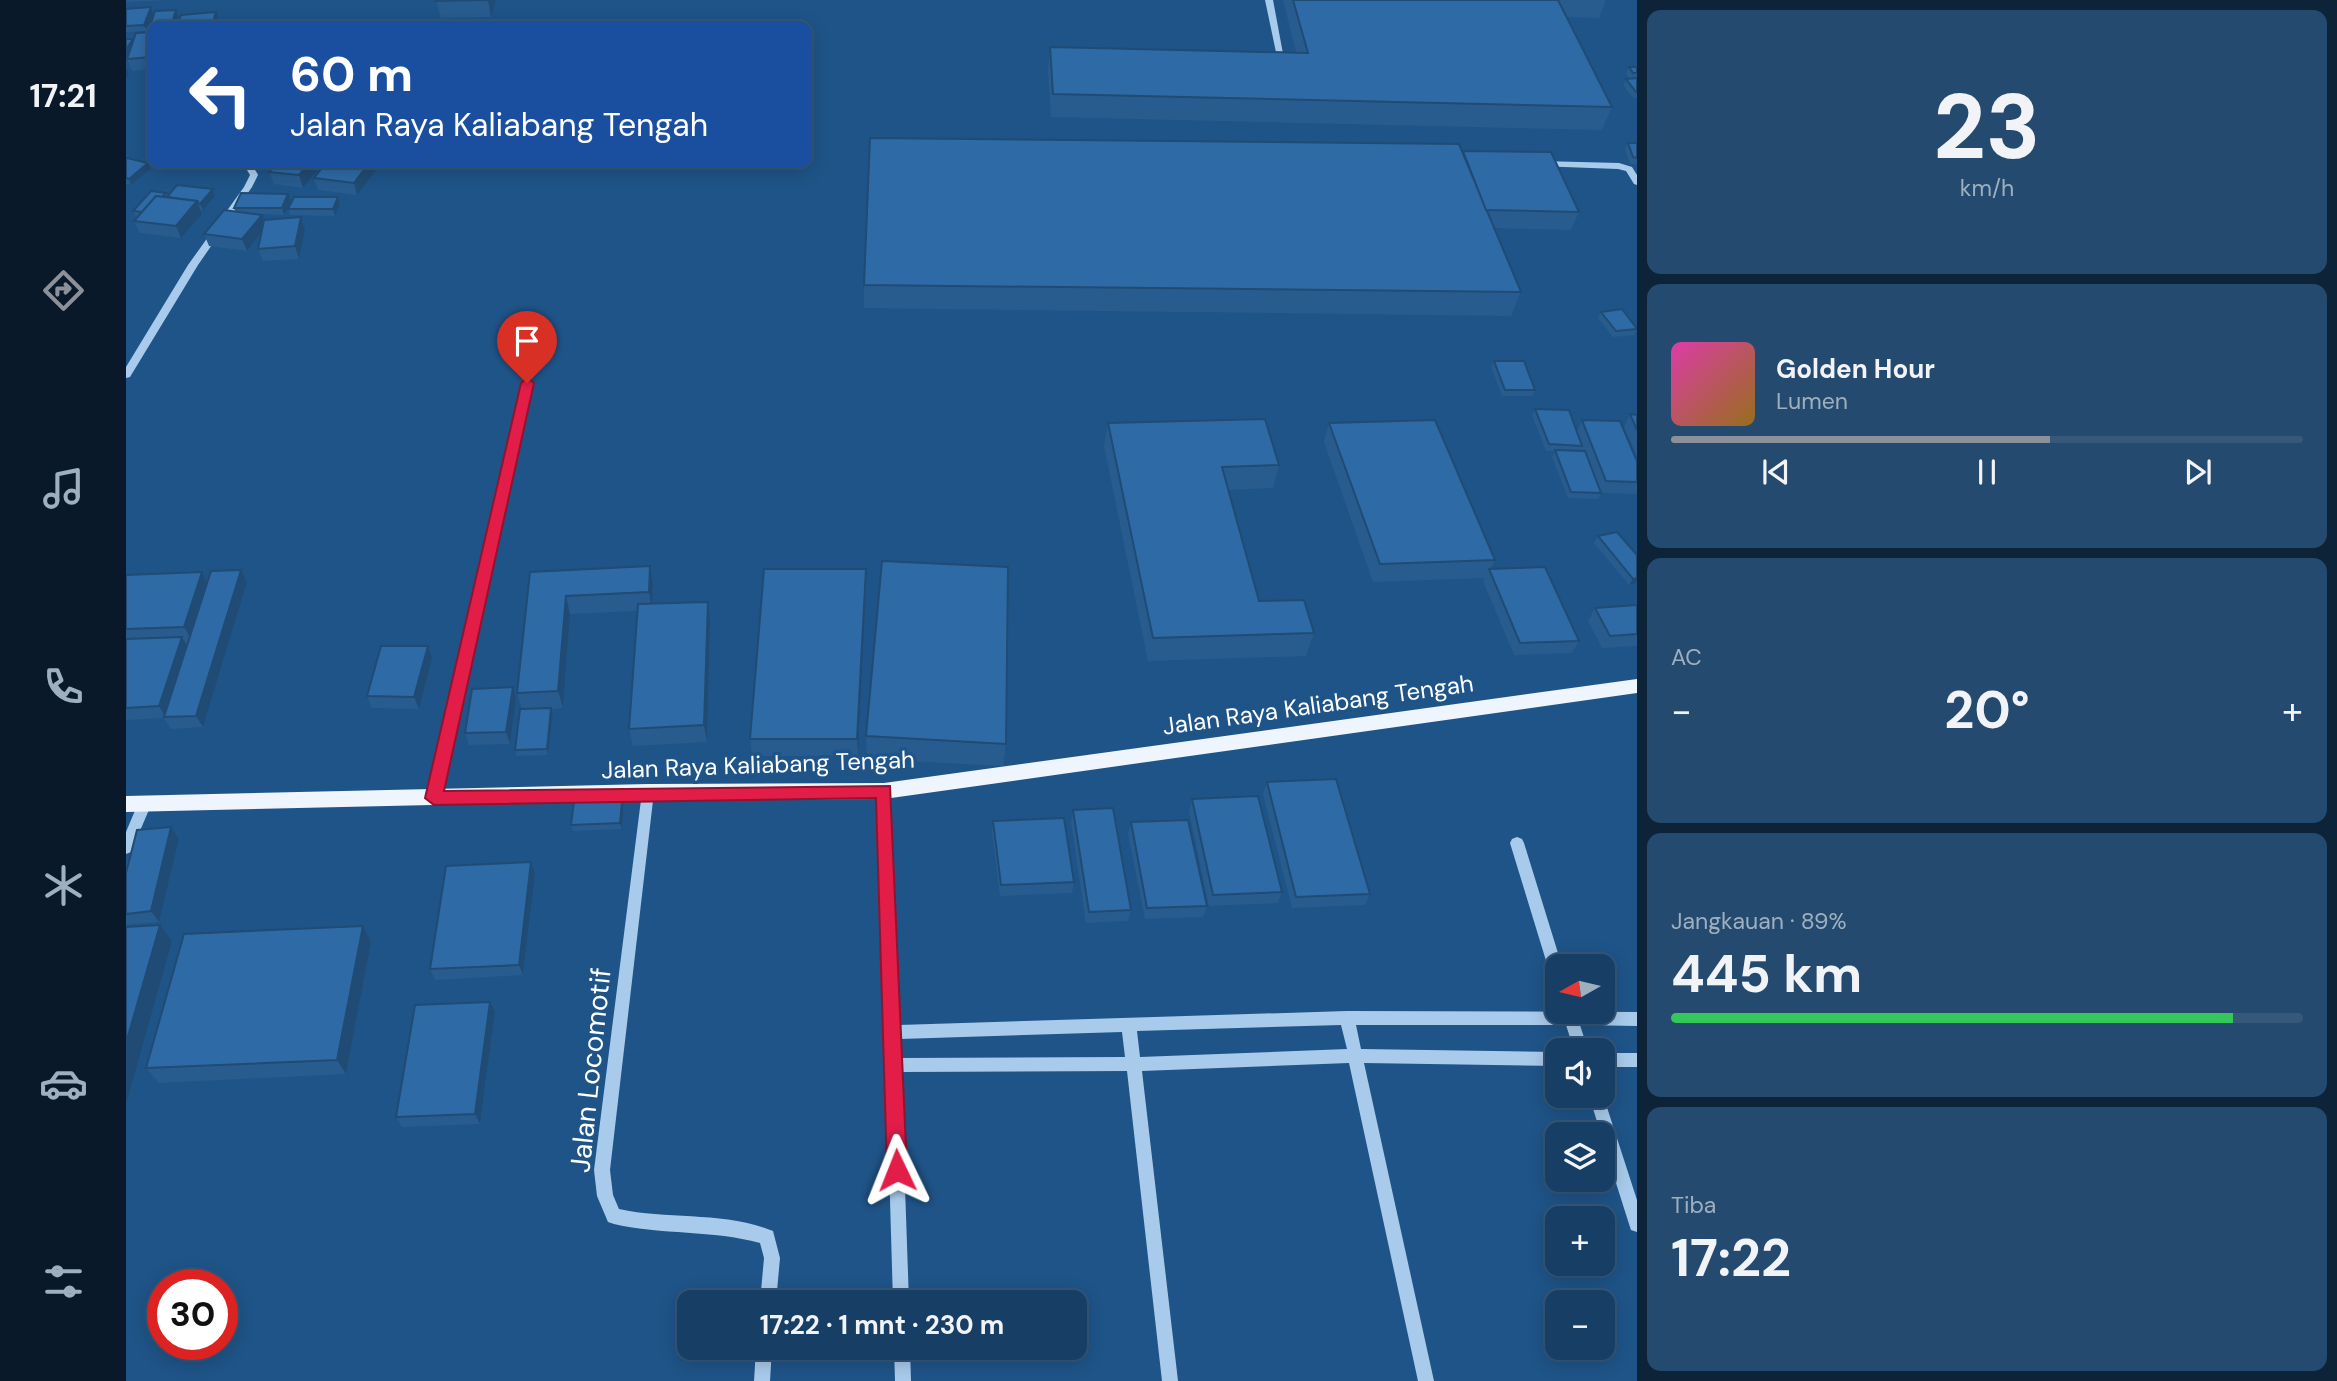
<!DOCTYPE html>
<html lang="id">
<meta charset="utf-8">
<style>
body{margin:0;font-family:"DM Sans",sans-serif;background:#244a6f;color:#f1f3f6;height:100vh;display:flex;flex-direction:column;font-size:26px;white-space:nowrap}
*{box-sizing:border-box;margin:0}
p{font-size:23px;color:#9eafbf}
.icon{flex:none;width:38px;height:38px;fill:none;stroke:currentColor;stroke-width:2;stroke-linecap:round;stroke-linejoin:round}
.map{position:relative;flex:1;overflow:hidden}
.side{display:flex;flex-direction:column;gap:10px;padding:10px;background:#0d2338;width:700px}
.side>*{flex:none}
.hud{position:absolute;left:21px;top:21px;width:665px;height:147px;border-radius:14px;box-shadow:0 4px 18px #0003,0 0 0 2px #36587a;background:#1a4fa0;color:#fff;overflow:hidden}
.needle{width:46px;rotate:262deg}
.fabs{position:absolute;left:1419px;top:954px;display:grid;gap:14px}
.fabs a{display:grid;place-items:center;width:70px;height:70px;border-radius:14px;background:#173f66;box-shadow:0 4px 18px #0003,0 0 0 2px #36587a;font-size:35px}
.speed{position:absolute;left:21px;top:1269px;display:flex;gap:14px;font-size:35px;font-weight:700;text-align:center}
.speed>*{display:grid;place-content:center;width:91px;height:91px;border-radius:50%;background:#173f66;box-shadow:0 4px 18px #0003,0 0 0 2px #36587a;line-height:1}
.speed .limit{border:10px solid #d22;background:#fff;color:#111}
.pin{position:absolute;display:grid;place-items:center;width:60px;height:60px;color:#fff;margin:-72px -30px;border-radius:50% 50% 50% 0;rotate:-45deg;box-shadow:0 0 7px #0007}
.pin .icon{rotate:45deg}
.me{position:absolute;width:77px;margin:-38px;rotate:358deg;stroke-linejoin:round;filter:drop-shadow(0 0 5px #0008)}
.turn{display:flex;align-items:center;gap:24px;height:147px;padding:0 28px;font-size:32px}
.turn .icon{width:91px;height:91px;stroke-width:2.5}
.turn b{display:block;font-size:49px;line-height:60px}
.big{font-size:52px;font-weight:700;line-height:1.1}
.side .card{flex:1;display:flex;flex-direction:column;justify-content:center;gap:10px;min-width:0;padding:0 24px;border-radius:14px;background:#244a6f}
.side .dial{align-items:center;gap:0}
.dial b{font-size:91px;line-height:1}
.song{display:flex;align-items:center;gap:21px}
.cover{width:84px;height:84px;border-radius:10px;background:linear-gradient(135deg,hsl(320 70% 55%),hsl(40 70% 35%))}
.played{height:7px;border-radius:4px;background:linear-gradient(90deg,#8c9099 60%,#36587a 60%)}
.keys{display:flex;justify-content:space-around;direction:ltr}
.heat{display:flex;justify-content:space-between;align-items:center;font-size:38px;direction:ltr}
.charge{height:10px;border-radius:5px;background:linear-gradient(90deg,#34c759 89%,#36587a 0)}
.trip{position:absolute;left:551px;top:1290px;width:410px;height:70px;border-radius:14px;background:#173f66;box-shadow:0 4px 18px #0003,0 0 0 2px #36587a;font-weight:700;line-height:70px;text-align:center}
main{display:flex;flex:1;min-height:0}
.tab-bar{display:flex;flex-direction:column;width:126px;justify-content:space-around;align-items:center;background:#091929;color:#9eafbf}
.tab-bar .icon{width:49px;height:49px}
.tab-bar .current{color:#8c9099}
.tab-bar b{font-size:32px;color:#f1f3f6}
.map>svg:first-child{display:block}
.lines{fill:none;stroke-linecap:round;stroke-linejoin:round}
.minor{fill:#a9cbeb;fill-rule:evenodd}
.major{fill:#eef5fe;fill-rule:evenodd}
.wall{fill:#285c8f}
.shaded-wall{fill:#204b74}
.building{fill:#2e6ba6;stroke:#204b74;stroke-width:2}
.route{fill:#e11d48;stroke:#92132f;stroke-width:2}
.labels{text-anchor:middle;stroke-width:7;stroke-linejoin:round;paint-order:stroke}
.street-label{font-size:24px;fill:#fff;stroke:#1f5488}
.near-street-label{font-size:28px;fill:#fff;stroke:#1f5488}
</style>
<main>
<nav class="tab-bar">
<b>17:21</b>
<svg class="icon current" aria-label="directions" viewBox="0 0 24 24"><path d="M12 3l9 9-9 9-9-9zM9 14v-3h6M13 9l2 2-2 2"/></svg>
<svg class="icon" aria-label="music" viewBox="0 0 24 24"><path d="M9 18V5l10-2v13"/><circle cx="6" cy="18" r="3"/><circle cx="16" cy="16" r="3"/></svg>
<svg class="icon" aria-label="phone" viewBox="0 0 24 24"><path d="M5 4h4l2 5-3 2q2 4 5 5l2-3 5 2v4C11 20 4 13 5 4z"/></svg>
<svg class="icon" aria-label="climate" viewBox="0 0 24 24"><path d="M12 3v18M4 7l16 10M4 17L20 7"/></svg>
<svg class="icon" aria-label="car" viewBox="0 0 24 24"><path d="M5 17H2v-5l4-1 3-4h7l3 4 3 1v5h-3M9 17h6M6 11h13"/><circle cx="7" cy="17" r="2"/><circle cx="17" cy="17" r="2"/></svg>
<svg class="icon" aria-label="filters" viewBox="0 0 24 24"><path d="M4 7h16M4 17h16"/><circle cx="9" cy="7" r="2"/><circle cx="15" cy="17" r="2"/></svg>
</nav>
<div class="map">
<svg width="1511" height="1381" viewBox="0 0 1511 1381">
<rect width="100%" height="100%" fill="#1f5488"/>
<g class="lines">
<g class="minor">
<path d="M1139,0H1147L1158,59L1151,57Z"/>
<path d="M1414,161L1493,163L1506,167L1511,175V185L1508,184L1500,171L1492,169L1411,166V162Z"/>
<path d="M106,163C119,163 126,163 132,175L126,187L72,265L4,377L0,378V367L62,265L118,187L124,175L121,170Z"/>
<path d="M401,380L406,383L314,798L313,802L308,803L303,802L302,798L396,383Z"/>
<path d="M758,786L763,787L764,791L773,1025L1221,1011L1511,1012V1026L1454,1025L1462,1050H1448L1440,1025H1230L1235,1049L1432,1052V1066L1238,1063L1308,1381H1292L1223,1063L1016,1071L1052,1381H1036L1001,1071L775,1072L783,1302H767L752,791L753,787ZM1215,1025L1221,1049L1014,1057L1011,1031ZM996,1032L999,1057L774,1058V1039Z"/>
<path d="M522,787L527,788L528,792L484,1170L487,1195L493,1209C543,1220 598,1211 647,1231L654,1258L650,1302H634L638,1258L634,1243C587,1230 536,1235 488,1224L482,1222L471,1196L468,1170L516,792L517,788Z"/>
<path d="M18,800L23,801L25,805L5,852L0,854V832L13,801Z"/>
<path d="M1391,837L1396,839L1398,843L1436,966H1432V983L1427,982L1425,977L1384,843L1386,839Z"/>
<rect x="1477" y="1053" width="34" height="14"/>
<path d="M1477,1095L1511,1200V1232L1505,1230L1503,1224L1477,1142V1134H1475L1463,1096Z"/>
<path d="M630,1348H646L644,1381H628Z"/>
<path d="M768,1348H784L785,1381H769Z"/>
</g>
<path class="major" d="M1511,679V693L758,799L522,800L0,812V796L522,784L758,783Z"/>
</g>
<g class="wall">
<path d="M0,0H42L1,2Z"/>
<path d="M370,0L365,17L315,18L310,1Z"/>
<path d="M1157,0H1480L1473,18L1440,17L1486,107L1476,130L925,117L922,69L924,47L1170,52Z"/>
<path d="M25,7L27,13L21,31L0,32V9Z"/>
<path d="M50,10L52,16L49,26H26V69L6,71L1,59L2,55L0,58V39H7V41L10,33L24,32L23,29L29,11Z"/>
<path d="M1503,67H1511V98H1507L1497,85L1500,79H1504L1500,73Z"/>
<path d="M1502,143H1511V164H1504L1499,149Z"/>
<path d="M1337,151L1453,212L1445,230L1368,228L1395,292L1385,316L738,308V285L1336,153Z"/>
<path d="M0,159L25,169L5,185L0,184Z"/>
<path d="M50,163H79L77,168L52,170Z"/>
<path d="M197,163L177,188L148,184L143,172Z"/>
<path d="M200,163H256L231,195L192,190L188,178Z"/>
<path d="M87,189L89,196L77,210H75L76,214L55,238L14,233L8,221L11,217H10L7,211L40,193L41,197Z"/>
<path d="M162,194L165,200L158,215L134,214L138,221L175,217L179,230L173,259L137,261L132,249L136,233L121,251L83,246L78,234L109,211L108,208Z"/>
<path d="M214,204L209,216L164,215L162,209Z"/>
<path d="M1475,312L1511,329L1508,335L1487,337L1472,318Z"/>
<path d="M1368,361L1409,390L1406,396H1376L1365,367Z"/>
<path d="M1409,409L1451,431L1456,420L1511,461V494L1475,493L1472,499L1442,498L1426,457L1429,451H1420L1406,415Z"/>
<path d="M1504,414L1511,415V457L1498,427Z"/>
<path d="M982,423L1153,465L1147,488L1102,490L1133,601L1188,633L1180,656L1022,661L978,446Z"/>
<path d="M1203,423L1369,560L1364,569L1453,641L1446,653L1388,655L1357,581L1359,578L1247,582L1198,442Z"/>
<path d="M1472,536L1511,555V583L1503,585L1468,543Z"/>
<path d="M524,566L527,584L526,604L582,602L584,620L581,742L507,746L503,729L512,611L444,614L437,708L426,709L427,714L422,755L391,756L389,750L396,709L391,693L404,572Z"/>
<path d="M740,569V587L732,756H626L624,739Z"/>
<path d="M115,570L121,582L77,727L45,729L38,718L0,720V575L76,572L81,582Z"/>
<path d="M1511,605V646L1476,648L1462,621L1469,608Z"/>
<path d="M306,658L293,709L246,708L241,696Z"/>
<path d="M387,687L390,699L384,744L343,745L339,733Z"/>
<path d="M740,736L880,744L877,766L741,759Z"/>
<path d="M1141,782L1244,894L1239,905L1166,908L1137,794Z"/>
<path d="M497,791L498,797L496,829L447,831L445,825Z"/>
<path d="M1066,799L1156,892L1152,903L1083,906L1063,811Z"/>
<path d="M947,810L1005,910L1002,921L960,923L945,822Z"/>
<path d="M867,821L948,882L946,893L874,896L866,833Z"/>
<path d="M1005,822L1081,906L1077,917L1019,919L1002,834Z"/>
<path d="M45,827L53,839L33,922L0,925V914Z"/>
<path d="M409,874L397,975L309,980L304,969Z"/>
<path d="M245,942L220,1074L33,1083L20,1068Z"/>
<path d="M369,1012L354,1124L276,1127L270,1117Z"/>
</g>
<g class="shaded-wall">
<path d="M362,0H370L365,17Z"/>
<path d="M25,7L27,13L21,31L18,25Z"/>
<path d="M50,10L52,16L49,26H45Z"/>
<path d="M90,12L92,18L90,26H86Z"/>
<path d="M7,39L9,45L0,58V49Z"/>
<path d="M0,69H1L3,75L0,78Z"/>
<path d="M22,163L25,169L5,185L3,179Z"/>
<path d="M183,163H197L177,188L173,175Z"/>
<path d="M243,163H256L231,195L228,183Z"/>
<path d="M87,189L89,196L77,210L74,204Z"/>
<path d="M162,194L165,200L158,215L156,208Z"/>
<path d="M212,197L214,204L209,216L207,209Z"/>
<path d="M71,201L76,214L55,238L50,226Z"/>
<path d="M136,215L140,227L121,251L116,239Z"/>
<path d="M175,217L179,230L173,259L169,246Z"/>
<path d="M524,566L527,584L526,610L523,592Z"/>
<path d="M740,569V587L732,756L731,739Z"/>
<path d="M115,570L121,582L77,727L70,716Z"/>
<path d="M76,572L82,584L65,639L58,627Z"/>
<path d="M1511,578V583L1503,585L1507,579Z"/>
<path d="M440,596L444,614L437,708L432,691Z"/>
<path d="M582,602L584,620L581,742L578,725Z"/>
<path d="M56,637L63,649L40,718L33,706Z"/>
<path d="M302,646L306,658L293,709L288,697Z"/>
<path d="M387,687L390,699L384,744L380,732Z"/>
<path d="M425,708L427,714L422,755L421,749Z"/>
<path d="M497,791L498,797L496,829L494,823Z"/>
<path d="M45,827L53,839L33,922L25,911Z"/>
<path d="M405,862L409,874L397,975L393,965Z"/>
<path d="M34,925L46,941L0,1104V1043Z"/>
<path d="M237,926L245,942L220,1074L211,1060Z"/>
<path d="M364,1002L369,1012L354,1124L349,1114Z"/>
</g>
<g class="building">
<path d="M311,0H362L310,1Z"/>
<path d="M1167,0H1432L1486,107L927,94L924,47L1182,53Z"/>
<path d="M25,7L18,25L0,26V9Z"/>
<path d="M50,10L45,26H26V28L23,29L29,11Z"/>
<path d="M90,12L86,26H51L55,15Z"/>
<path d="M26,32V57L1,59L10,33Z"/>
<path d="M0,39H7L0,49Z"/>
<path d="M1503,67H1511V73H1507Z"/>
<path d="M1511,78V92H1510L1500,79Z"/>
<path d="M744,138L1333,144L1395,292L738,285Z"/>
<path d="M1502,143H1511V158L1507,157Z"/>
<path d="M1337,151L1425,152L1453,212L1360,210Z"/>
<path d="M1,158L22,163L3,179L0,178V159Z"/>
<path d="M151,163H183L173,175L143,172Z"/>
<path d="M200,163H243L228,183L188,178Z"/>
<path d="M51,185L87,189L74,204L72,203L71,201L41,197Z"/>
<path d="M25,191L40,193L36,197L30,196L16,212L7,211Z"/>
<path d="M115,193L162,194L156,208H108Z"/>
<path d="M30,196L71,201L50,226L8,221Z"/>
<path d="M168,197H212L207,209H162Z"/>
<path d="M98,210L136,215L116,239L78,234Z"/>
<path d="M175,217L169,246L132,249L138,220Z"/>
<path d="M1496,309L1511,329L1490,331L1475,312Z"/>
<path d="M1368,361H1398L1409,390H1379Z"/>
<path d="M1409,409L1443,410L1456,446L1423,444Z"/>
<path d="M1504,414L1511,415V430Z"/>
<path d="M1139,419L1153,465L1096,467L1133,601L1178,600L1188,633L1027,638L982,423Z"/>
<path d="M1309,420L1369,560L1254,564L1203,423Z"/>
<path d="M1456,420L1494,421L1511,461V482L1480,481Z"/>
<path d="M1429,450L1459,451L1475,493L1445,492Z"/>
<path d="M1491,532L1511,555V578L1507,579L1472,536Z"/>
<path d="M756,561L882,567L880,744L740,736Z"/>
<path d="M524,566L523,592L440,596L432,691L391,693L404,572Z"/>
<path d="M1419,567L1453,641L1394,643L1363,569Z"/>
<path d="M638,569H740L731,739H624Z"/>
<path d="M115,570L70,716L38,717L85,571Z"/>
<path d="M76,572L58,627L0,629V575Z"/>
<path d="M582,602L578,725L503,729L512,604Z"/>
<path d="M1511,605V634L1484,636L1469,608Z"/>
<path d="M56,637L33,706L0,708V639Z"/>
<path d="M255,646H302L288,697L241,696Z"/>
<path d="M387,687L380,732L339,733L346,689Z"/>
<path d="M425,708L421,749L389,750L394,709Z"/>
<path d="M1210,779L1244,894L1170,897L1141,782Z"/>
<path d="M497,791L494,823L445,825L449,793Z"/>
<path d="M1132,796L1156,892L1087,895L1066,799Z"/>
<path d="M987,808L1005,910L963,912L947,810Z"/>
<path d="M938,818L948,882L875,885L867,821Z"/>
<path d="M1062,820L1081,906L1021,908L1005,822Z"/>
<path d="M45,827L25,911L0,914V873L11,830Z"/>
<path d="M405,862L393,965L304,969L320,866Z"/>
<path d="M34,925L0,1043V927Z"/>
<path d="M237,926L211,1060L20,1068L58,934Z"/>
<path d="M364,1002L349,1114L270,1117L289,1005Z"/>
</g>
<path class="route" d="M401,378L408,383L318,791L764,786L781,1170L778,1177L771,1180L764,1177L761,1170L750,798L308,805L299,798L395,383Z"/>
<g class="labels">
<g class="street-label">
<text transform="translate(1192 705) rotate(-8)" y="8">Jalan Raya Kaliabang Tengah</text>
<text transform="translate(632 765) rotate(-2)" y="8">Jalan Raya Kaliabang Tengah</text>
</g>
<g class="near-street-label">
<text transform="translate(464 1070) rotate(-84)" y="10">Jalan Locomotif</text>
</g>
</g>
</svg>
<div class="fabs">
<a><svg class="needle" viewBox="-14 -14 28 28"><path d="M0-13l5 13h-10z" fill="#e53935"/><path d="M0 13l5-13h-10z" fill="#9eafbf"/></svg></a>
<a><svg class="icon" aria-label="sound" viewBox="0 0 24 24"><path d="M4 9h4l5-4v14l-5-4H4zM17 9q2 3 0 6"/></svg></a>
<a><svg class="icon" aria-label="layers" viewBox="0 0 24 24"><path d="M12 4l9 5-9 5-9-5zM3 14l9 5 9-5"/></svg></a>
<a>+</a>
<a>−</a>
</div>
<div class="speed"><div class="limit">30</div></div>
<div class="pin" style="left:401px;top:383px;background:#d93025"><svg class="icon" aria-label="arrive" viewBox="0 0 24 24"><path d="M6 21V4h12l-3 4 3 4H6"/></svg></div>
<svg class="me" style="left:771px;top:1170px" viewBox="-20 -20 40 40"><path d="M0-17L14 15 0 8-14 15z" fill="#e11d48" stroke="#fff" stroke-width="4"/></svg>
<div class="trip">17:22 · 1 mnt · 230 m</div>
<div class="hud">
<div class="turn"><svg class="icon" aria-label="left" viewBox="0 0 24 24"><path d="M17 20v-9H6M10 6l-5 5 5 5"/></svg><div><b>60 m</b>Jalan Raya Kaliabang Tengah</div></div>
</div>
</div>
<section class="side">
<div class="card dial"><b>23</b><p>km/h</p></div>
<div class="card">
<div class="song"><i class="cover"></i><div><b>Golden Hour</b><p>Lumen</p></div></div>
<div class="played"></div>
<div class="keys"><svg class="icon" aria-label="previous" viewBox="0 0 24 24"><path d="M18 5L8 12l10 7zM5 5v14"/></svg><svg class="icon" aria-label="pause" viewBox="0 0 24 24"><path d="M8 5v14M16 5v14"/></svg><svg class="icon" aria-label="next" viewBox="0 0 24 24"><path d="M6 5l10 7-10 7zM19 5v14"/></svg></div>
</div>
<div class="card"><p>AC</p>
<div class="heat"><a>−</a><b class="big">20°</b><a>+</a></div>
</div>
<div class="card"><p>Jangkauan · 89%</p><b class="big">445 km</b><div class="charge"></div></div>
<div class="card"><p>Tiba</p><b class="big">17:22</b></div>
</section>
</main>
